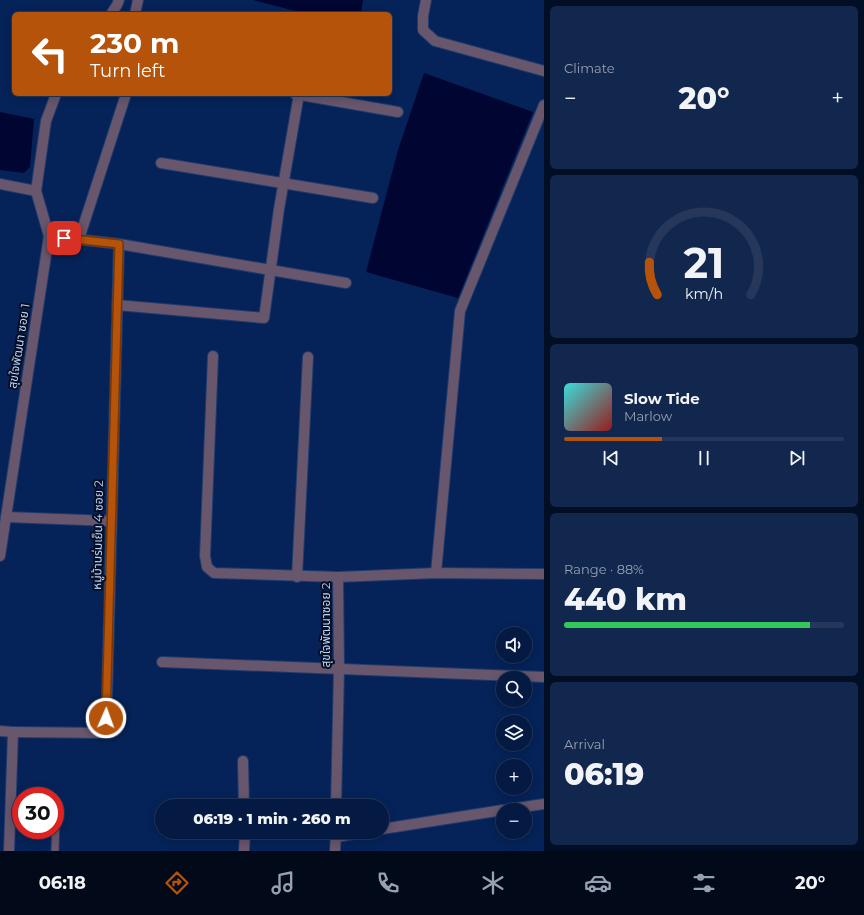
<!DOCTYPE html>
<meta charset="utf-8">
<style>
body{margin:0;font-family:Montserrat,"Noto Sans Thai",sans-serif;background:#12274d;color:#f1f3f6;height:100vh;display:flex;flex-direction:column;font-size:15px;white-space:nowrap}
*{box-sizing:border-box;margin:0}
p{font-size:13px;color:#97a1b2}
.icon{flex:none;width:22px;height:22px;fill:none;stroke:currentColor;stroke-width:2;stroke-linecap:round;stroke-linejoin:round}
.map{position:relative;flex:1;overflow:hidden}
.drawer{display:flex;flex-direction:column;gap:6px;padding:6px;background:#020e24;width:320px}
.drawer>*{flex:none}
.banner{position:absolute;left:12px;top:12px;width:380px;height:84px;border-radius:6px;box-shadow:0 2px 10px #0003,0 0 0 1px #25385b;background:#b45309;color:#fff;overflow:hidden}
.fabs{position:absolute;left:496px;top:627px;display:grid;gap:8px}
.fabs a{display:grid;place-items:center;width:36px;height:36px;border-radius:50%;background:#041a42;box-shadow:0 2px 10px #0003,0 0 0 1px #25385b;font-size:20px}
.speed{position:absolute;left:12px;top:787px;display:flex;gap:8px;font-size:20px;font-weight:700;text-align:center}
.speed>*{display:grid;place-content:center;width:52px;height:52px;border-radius:50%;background:#041a42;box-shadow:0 2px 10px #0003,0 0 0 1px #25385b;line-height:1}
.speed .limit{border:6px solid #d22;background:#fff;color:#111}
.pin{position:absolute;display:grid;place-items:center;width:34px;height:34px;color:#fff;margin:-17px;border-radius:8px;box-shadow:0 2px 6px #0006}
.me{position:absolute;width:44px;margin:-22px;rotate:2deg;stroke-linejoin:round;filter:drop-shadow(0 0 3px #0008)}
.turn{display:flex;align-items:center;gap:14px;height:84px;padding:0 12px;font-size:18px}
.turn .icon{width:52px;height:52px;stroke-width:2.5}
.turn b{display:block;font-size:28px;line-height:34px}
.big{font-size:30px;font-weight:800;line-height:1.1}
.drawer .card{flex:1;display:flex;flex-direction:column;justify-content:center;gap:6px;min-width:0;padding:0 14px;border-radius:6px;background:#12274d}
.drawer .dial{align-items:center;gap:0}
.dial svg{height:104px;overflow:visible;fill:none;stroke:#25385b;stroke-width:7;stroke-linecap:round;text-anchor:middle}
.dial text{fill:#f1f3f6;stroke:none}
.song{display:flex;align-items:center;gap:12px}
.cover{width:48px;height:48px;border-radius:6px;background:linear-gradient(135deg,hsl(180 70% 55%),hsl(0 70% 35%))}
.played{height:4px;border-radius:2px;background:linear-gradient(90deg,#b45309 35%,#25385b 35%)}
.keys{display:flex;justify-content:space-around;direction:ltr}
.heat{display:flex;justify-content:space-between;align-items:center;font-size:22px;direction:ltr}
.charge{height:6px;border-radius:3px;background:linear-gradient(90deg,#34c759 88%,#25385b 0)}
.trip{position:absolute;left:155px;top:799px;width:234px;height:40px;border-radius:20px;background:#041a42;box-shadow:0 2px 10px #0003,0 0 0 1px #25385b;font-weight:800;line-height:40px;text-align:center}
.tabs{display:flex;height:64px;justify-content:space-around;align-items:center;background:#020a1a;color:#97a1b2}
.tabs .icon{width:28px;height:28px}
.tabs .active{color:#b45309}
.tabs b{font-size:18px;color:#f1f3f6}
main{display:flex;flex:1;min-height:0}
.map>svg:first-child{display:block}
.water{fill:#000531}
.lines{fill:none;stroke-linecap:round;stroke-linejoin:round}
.service-casing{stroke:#1f3c6e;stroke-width:9}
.minor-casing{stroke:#1f3c6e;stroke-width:12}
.service{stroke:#68566c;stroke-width:7}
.minor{stroke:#68566c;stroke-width:10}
.route-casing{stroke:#753606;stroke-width:10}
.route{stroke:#b45309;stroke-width:7}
.labels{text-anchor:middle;stroke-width:4;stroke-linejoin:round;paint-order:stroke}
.street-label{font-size:12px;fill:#c1d4f6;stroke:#040f26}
</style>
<main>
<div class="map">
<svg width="544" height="851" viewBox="0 0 544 851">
<rect width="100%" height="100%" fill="#052358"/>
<g class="water">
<path d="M253,0H363L361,14H307Z"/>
<path d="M424,73L533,112L458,298L366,272L398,150Z"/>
<path d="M0,112L34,119L30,167L24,173L0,170Z"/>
</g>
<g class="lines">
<defs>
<path id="service" d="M55,851L56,818"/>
<g id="minor">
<path d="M426,0L423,16V30L435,41L544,71"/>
<path d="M111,14L117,5L119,0"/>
<path d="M135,14L138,0"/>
<path d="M295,94L398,112"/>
<path d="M161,163L373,198"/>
<path d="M0,184L36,191"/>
<path d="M49,236L119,244L346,283"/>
<path d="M79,239L126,94"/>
<path d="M117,305L264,318L279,209L299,94"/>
<path d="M213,356L205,556L207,567L214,573L338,577L436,573L544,574"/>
<path d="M6,517L111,521"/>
<path d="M0,556L49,236L36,191L46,121L56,94"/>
<path d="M436,573L460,311L544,105"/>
<path d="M297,577L308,357"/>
<path d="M162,662L544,677"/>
<path d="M0,731L13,732L9,851"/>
<path d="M13,732L106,733L119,244"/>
<path d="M243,761L244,806"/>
<path d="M336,806L339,669L338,577"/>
<path d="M504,810L544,804"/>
<path d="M382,829L503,810"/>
<path d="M336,837L366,832"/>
<path d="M244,851L245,832"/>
<path d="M335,851L336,832"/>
</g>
</defs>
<use href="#service" class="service-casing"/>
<use href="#minor" class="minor-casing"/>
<use href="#service" class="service"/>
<use href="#minor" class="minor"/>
</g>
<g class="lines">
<defs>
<path id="route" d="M64,238L119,244L106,718"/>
</defs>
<use href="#route" class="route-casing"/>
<use href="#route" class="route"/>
</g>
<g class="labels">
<g class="street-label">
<text transform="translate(19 346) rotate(-81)" y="4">สุขใจพัฒนา ซอย 1</text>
<text transform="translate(98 535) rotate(-89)" y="4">หมู่บ้านร่มเย็น 4 ซอย 2</text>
<text transform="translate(326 625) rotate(-90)" y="4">สุขใจพัฒนาซอย 2</text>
</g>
</g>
</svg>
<div class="fabs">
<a><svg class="icon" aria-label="sound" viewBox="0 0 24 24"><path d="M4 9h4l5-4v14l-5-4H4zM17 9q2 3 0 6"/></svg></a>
<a><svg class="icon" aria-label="search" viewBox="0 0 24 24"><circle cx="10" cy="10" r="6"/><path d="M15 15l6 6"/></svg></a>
<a><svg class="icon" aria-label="layers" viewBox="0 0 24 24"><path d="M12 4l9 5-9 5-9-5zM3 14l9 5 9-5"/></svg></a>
<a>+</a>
<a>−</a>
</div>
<div class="speed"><div class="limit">30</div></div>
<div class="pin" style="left:64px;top:238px;background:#d93025"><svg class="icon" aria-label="arrive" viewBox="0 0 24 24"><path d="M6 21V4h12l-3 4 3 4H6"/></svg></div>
<svg class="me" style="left:106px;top:718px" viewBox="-20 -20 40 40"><circle r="17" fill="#b45309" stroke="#fff" stroke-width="3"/><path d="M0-11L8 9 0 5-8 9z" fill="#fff"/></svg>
<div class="trip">06:19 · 1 min · 260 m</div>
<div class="banner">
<div class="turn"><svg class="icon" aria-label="left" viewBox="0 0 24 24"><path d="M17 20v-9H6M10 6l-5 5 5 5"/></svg><div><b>230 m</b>Turn left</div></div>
</div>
</div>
<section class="drawer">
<div class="card"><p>Climate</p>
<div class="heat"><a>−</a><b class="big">20°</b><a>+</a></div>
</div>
<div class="card dial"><svg viewBox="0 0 100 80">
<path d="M14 69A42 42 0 1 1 86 69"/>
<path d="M14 69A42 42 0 0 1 8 44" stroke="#b45309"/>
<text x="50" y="56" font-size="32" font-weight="700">21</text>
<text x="50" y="72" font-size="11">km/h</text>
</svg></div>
<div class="card">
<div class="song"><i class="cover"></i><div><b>Slow Tide</b><p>Marlow</p></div></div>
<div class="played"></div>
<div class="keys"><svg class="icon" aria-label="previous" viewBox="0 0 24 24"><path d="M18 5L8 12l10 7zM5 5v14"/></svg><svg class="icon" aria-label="pause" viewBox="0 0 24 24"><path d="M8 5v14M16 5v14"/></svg><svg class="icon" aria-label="next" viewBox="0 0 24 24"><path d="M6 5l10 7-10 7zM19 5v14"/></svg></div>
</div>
<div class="card"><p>Range · 88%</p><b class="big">440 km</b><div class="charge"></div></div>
<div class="card"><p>Arrival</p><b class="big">06:19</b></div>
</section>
</main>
<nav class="tabs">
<b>06:18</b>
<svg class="icon active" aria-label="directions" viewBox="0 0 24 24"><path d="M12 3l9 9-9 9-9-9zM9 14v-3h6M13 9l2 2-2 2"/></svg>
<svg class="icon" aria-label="music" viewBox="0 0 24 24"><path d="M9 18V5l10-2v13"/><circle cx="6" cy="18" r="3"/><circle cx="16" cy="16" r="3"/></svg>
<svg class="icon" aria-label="phone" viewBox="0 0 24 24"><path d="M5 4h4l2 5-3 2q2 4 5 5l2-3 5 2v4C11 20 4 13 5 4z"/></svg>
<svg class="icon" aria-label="climate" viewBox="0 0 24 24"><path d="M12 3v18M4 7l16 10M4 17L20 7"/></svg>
<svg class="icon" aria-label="car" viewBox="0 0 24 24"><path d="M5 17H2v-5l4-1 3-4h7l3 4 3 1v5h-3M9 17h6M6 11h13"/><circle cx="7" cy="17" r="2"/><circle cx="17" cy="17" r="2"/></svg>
<svg class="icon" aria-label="filters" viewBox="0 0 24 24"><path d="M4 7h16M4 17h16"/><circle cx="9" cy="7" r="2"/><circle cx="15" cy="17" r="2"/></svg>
<b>20°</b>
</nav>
